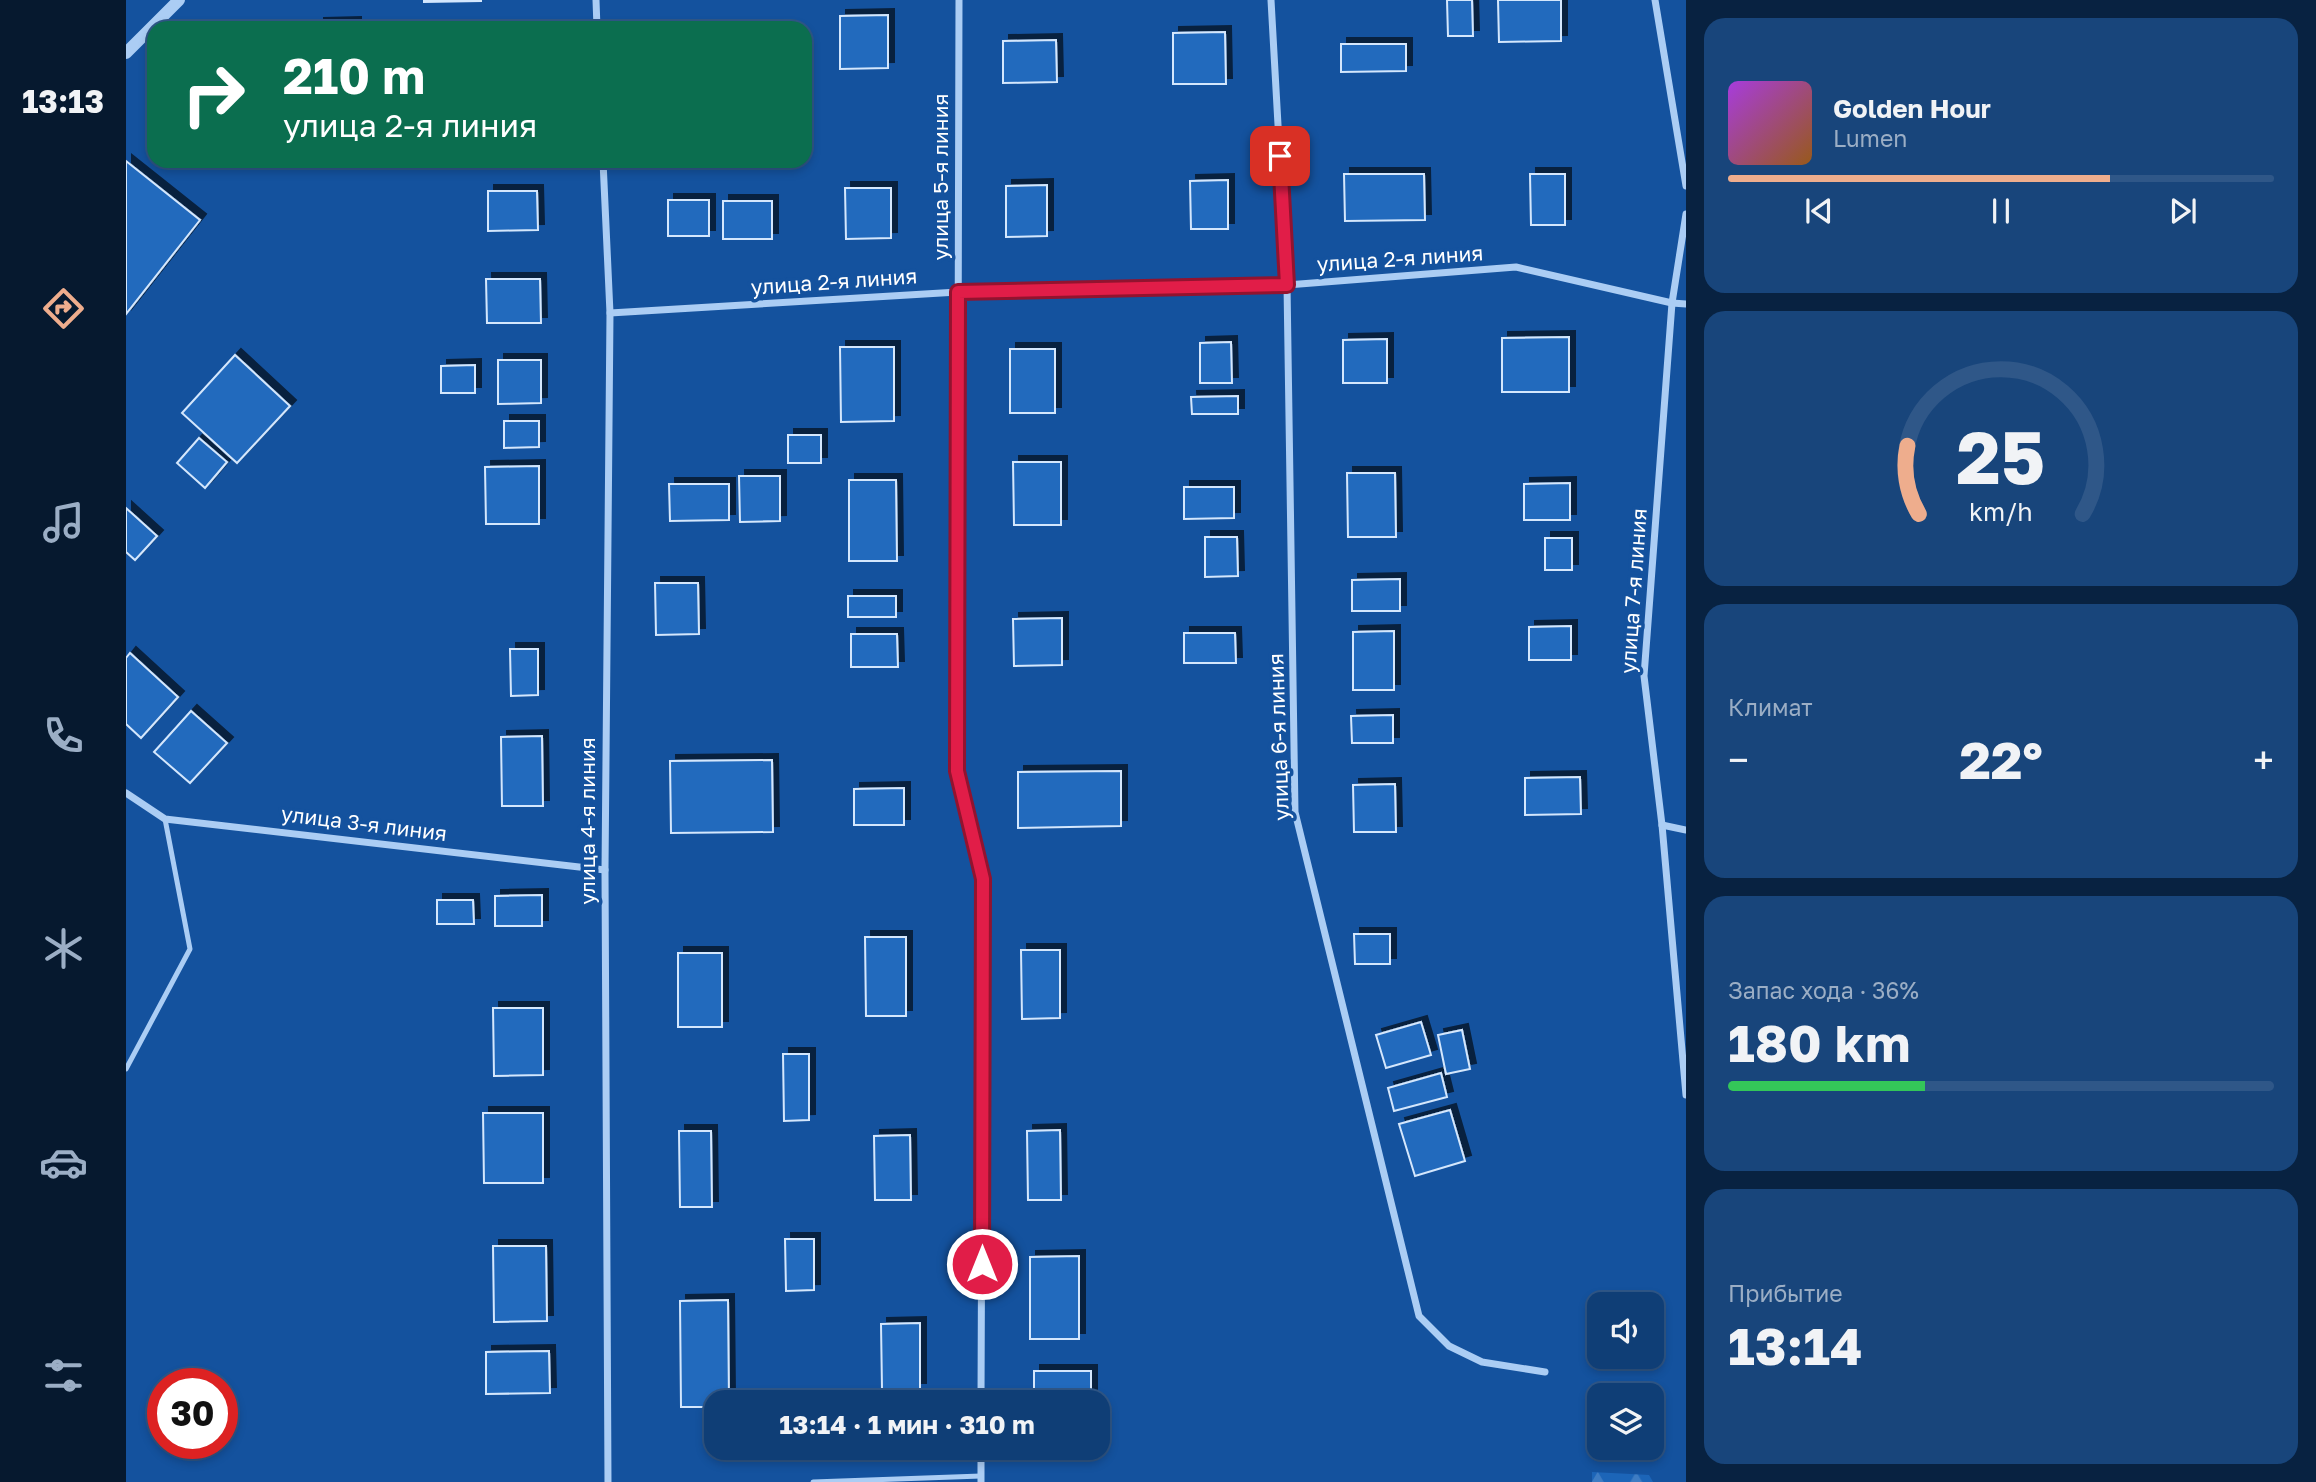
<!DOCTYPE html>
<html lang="ru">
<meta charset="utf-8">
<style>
body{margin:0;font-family:"Golos Text",sans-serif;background:#18457b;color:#f1f3f6;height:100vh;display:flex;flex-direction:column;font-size:26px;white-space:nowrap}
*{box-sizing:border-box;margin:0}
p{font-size:23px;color:#9baec5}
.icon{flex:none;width:38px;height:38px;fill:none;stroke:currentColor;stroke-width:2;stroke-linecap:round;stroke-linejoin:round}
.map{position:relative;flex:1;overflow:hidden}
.drawer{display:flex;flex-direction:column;gap:18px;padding:18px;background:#082241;width:630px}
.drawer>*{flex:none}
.guide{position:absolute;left:21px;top:21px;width:665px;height:147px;border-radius:21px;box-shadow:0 4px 10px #0003,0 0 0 2px #2f5788;background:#0b6e4f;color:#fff;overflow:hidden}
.controls{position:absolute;left:1461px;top:1292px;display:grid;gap:14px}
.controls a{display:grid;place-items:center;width:77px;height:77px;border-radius:14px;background:#0f3e76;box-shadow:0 4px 10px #0003,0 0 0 2px #2f5788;font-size:35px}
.speed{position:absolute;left:21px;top:1368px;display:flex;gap:14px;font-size:35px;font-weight:700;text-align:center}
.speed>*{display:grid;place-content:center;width:91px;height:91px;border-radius:50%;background:#0f3e76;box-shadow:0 4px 10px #0003,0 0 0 2px #2f5788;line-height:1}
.speed .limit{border:10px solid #d22;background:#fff;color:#111}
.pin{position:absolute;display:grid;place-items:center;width:60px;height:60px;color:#fff;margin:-30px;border-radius:14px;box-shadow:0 4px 10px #0006}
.me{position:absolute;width:77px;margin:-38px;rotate:0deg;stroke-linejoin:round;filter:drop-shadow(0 0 5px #0008)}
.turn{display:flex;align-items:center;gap:24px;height:147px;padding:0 21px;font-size:32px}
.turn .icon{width:91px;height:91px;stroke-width:2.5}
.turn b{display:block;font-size:49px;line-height:60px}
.big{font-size:52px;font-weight:700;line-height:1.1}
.drawer .card{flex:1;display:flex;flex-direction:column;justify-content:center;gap:10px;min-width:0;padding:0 24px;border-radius:21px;background:#18457b}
.drawer .dial{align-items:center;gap:0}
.dial svg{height:182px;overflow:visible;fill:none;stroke:#2f5788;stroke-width:7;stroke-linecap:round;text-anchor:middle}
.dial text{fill:#f1f3f6;stroke:none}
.song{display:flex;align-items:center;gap:21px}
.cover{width:84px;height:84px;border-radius:10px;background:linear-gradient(135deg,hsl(280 70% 55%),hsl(30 70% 35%))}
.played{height:7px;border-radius:4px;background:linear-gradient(90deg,#eead8d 70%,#2f5788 70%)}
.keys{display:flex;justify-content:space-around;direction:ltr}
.heat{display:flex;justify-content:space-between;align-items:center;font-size:38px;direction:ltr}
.charge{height:10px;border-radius:5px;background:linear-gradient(90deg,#34c759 36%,#2f5788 0)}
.trip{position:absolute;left:578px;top:1390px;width:406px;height:70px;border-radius:21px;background:#0f3e76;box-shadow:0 4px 10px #0003,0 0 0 2px #2f5788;font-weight:700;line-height:70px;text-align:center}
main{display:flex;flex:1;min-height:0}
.menu{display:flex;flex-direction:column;width:126px;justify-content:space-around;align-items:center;background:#06192f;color:#9baec5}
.menu .icon{width:49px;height:49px}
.menu .current{color:#eead8d}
.menu b{font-size:32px;color:#f1f3f6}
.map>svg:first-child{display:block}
.forest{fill:url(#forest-firs)}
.building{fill:#226abd;stroke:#d4e7fd;stroke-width:2;filter:url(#shadow)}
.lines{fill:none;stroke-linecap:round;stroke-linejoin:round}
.service{stroke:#abcdf4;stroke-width:5}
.minor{stroke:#abcdf4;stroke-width:7}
.tertiary{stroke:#abcdf4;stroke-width:12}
.route-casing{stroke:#92132f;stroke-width:18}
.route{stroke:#e11d48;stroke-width:12}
.labels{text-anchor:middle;stroke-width:7;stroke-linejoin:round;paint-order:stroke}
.street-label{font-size:21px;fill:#fff;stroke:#14529e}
</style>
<main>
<nav class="menu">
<b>13:13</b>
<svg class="icon current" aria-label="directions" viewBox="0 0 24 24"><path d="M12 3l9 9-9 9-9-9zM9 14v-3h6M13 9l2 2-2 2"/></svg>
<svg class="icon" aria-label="music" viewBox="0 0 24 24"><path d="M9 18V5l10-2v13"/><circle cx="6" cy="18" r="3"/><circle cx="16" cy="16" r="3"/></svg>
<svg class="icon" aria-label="phone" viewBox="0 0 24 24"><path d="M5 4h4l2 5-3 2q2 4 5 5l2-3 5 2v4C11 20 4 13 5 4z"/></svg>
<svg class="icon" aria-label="climate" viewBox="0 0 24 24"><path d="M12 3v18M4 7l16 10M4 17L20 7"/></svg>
<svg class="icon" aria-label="car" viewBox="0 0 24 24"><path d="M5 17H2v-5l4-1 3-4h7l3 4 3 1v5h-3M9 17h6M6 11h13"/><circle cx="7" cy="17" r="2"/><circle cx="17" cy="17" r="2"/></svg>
<svg class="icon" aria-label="filters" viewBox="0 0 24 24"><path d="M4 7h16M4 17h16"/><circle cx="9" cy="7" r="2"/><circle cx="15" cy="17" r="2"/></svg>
</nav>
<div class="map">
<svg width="1560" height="1482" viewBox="0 0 1560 1482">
<defs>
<pattern id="forest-firs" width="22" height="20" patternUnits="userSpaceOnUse" patternTransform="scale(1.75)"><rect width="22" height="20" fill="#1c65b8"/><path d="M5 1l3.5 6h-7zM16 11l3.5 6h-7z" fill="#3e7cc3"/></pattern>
<filter id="shadow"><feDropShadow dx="6" dy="-6" stdDeviation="0" flood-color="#0009"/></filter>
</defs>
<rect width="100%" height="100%" fill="#14529e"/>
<path class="forest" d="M1466,1472L1523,1475L1527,1482H1466Z"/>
<g class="building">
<path d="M298,0H355V1L298,2Z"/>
<path d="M1321,0H1346L1347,36H1322Z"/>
<path d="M1372,0H1435V41L1373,42Z"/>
<path d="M762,15V68L714,69V16Z"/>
<path d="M229,23V28H192V24Z"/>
<path d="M1099,32L1100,84H1047V33Z"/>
<path d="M930,40L931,82L877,83V41Z"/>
<path d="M1215,44H1280V71L1215,72Z"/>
<path d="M0,161L74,220L0,314Z"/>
<path d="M1218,174H1298L1299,220L1219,221Z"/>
<path d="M1404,174H1439V225H1405Z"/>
<path d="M1102,180V229H1065L1064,181Z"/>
<path d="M921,185V236L880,237V186Z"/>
<path d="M719,188H765V238L720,239Z"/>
<path d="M362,191H411L412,230L362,231Z"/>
<rect x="542" y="200" width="41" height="36"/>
<rect x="597" y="201" width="49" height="38"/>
<path d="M360,279H414L415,323H361Z"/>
<path d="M1443,337V392H1376V338Z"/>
<path d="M1261,339V383H1217V340Z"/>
<path d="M1105,342L1106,383H1074V343Z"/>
<path d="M714,347H768V421L715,422Z"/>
<rect x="884" y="349" width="45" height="64"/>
<path d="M109,355L164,406L111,463L56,413Z"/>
<path d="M372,360H415V403L372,404Z"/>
<path d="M349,365V393H315V366Z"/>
<path d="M1112,396V414H1066L1065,397Z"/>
<path d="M378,421H413V447L378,448Z"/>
<rect x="662" y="435" width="33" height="28"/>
<path d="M73,438L101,462L79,488L51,463Z"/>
<path d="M887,462H935V525H888Z"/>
<path d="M413,466V524H360L359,467Z"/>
<path d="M1221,473H1269L1270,537H1222Z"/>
<path d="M613,476H654V521L614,522Z"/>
<path d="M723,480H770L771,561H723Z"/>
<path d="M1444,483V520H1398V484Z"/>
<path d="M543,484H603V520L544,521Z"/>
<path d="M1058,487H1108V518L1058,519Z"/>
<path d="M0,508L31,536L9,560L0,552Z"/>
<path d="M1079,537H1111L1112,576L1079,577Z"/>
<rect x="1419" y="538" width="27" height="32"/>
<path d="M1274,579V611H1226V580Z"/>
<path d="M529,583H572L573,634L530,635Z"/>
<rect x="722" y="596" width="48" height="21"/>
<path d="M936,618V665L888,666L887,619Z"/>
<path d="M1445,626V660H1403V627Z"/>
<path d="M1268,631V690H1227V632Z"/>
<path d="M1058,633H1109L1110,663H1058Z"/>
<path d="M725,634H771L772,667H725Z"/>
<path d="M384,649H412V695L385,696Z"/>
<path d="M4,653L52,697L15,738L0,724V658Z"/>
<path d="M65,711L101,743L64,783L28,752Z"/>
<path d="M1267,715V743H1226L1225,716Z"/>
<path d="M416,736L417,806H376L375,737Z"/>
<path d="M646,760L647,832L545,833L544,761Z"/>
<path d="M995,771V826L892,828V772Z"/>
<path d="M1454,777L1455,814L1399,815V778Z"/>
<path d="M1269,784L1270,832H1228L1227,785Z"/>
<path d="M778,788V825H728V789Z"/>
<path d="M416,895V926H369V896Z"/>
<path d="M311,900H347L348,924H311Z"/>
<path d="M1228,934H1264V964H1229Z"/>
<path d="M739,937H780V1016H740Z"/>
<path d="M895,950H934V1018L896,1019Z"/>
<rect x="552" y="953" width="44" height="74"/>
<path d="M367,1008H417V1075L368,1076Z"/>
<path d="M1295,1022L1305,1055L1260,1068L1250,1035Z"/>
<path d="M1336,1030L1344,1069L1320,1074L1312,1035Z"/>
<path d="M657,1054H683V1120L658,1121Z"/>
<path d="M1315,1073L1321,1097L1268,1111L1262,1088Z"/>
<path d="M1324,1110L1339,1161L1289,1176L1273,1124Z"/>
<path d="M357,1113H417V1183H358Z"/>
<path d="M934,1130L935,1200H902L901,1131Z"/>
<path d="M553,1131H585L586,1207H554Z"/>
<path d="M784,1135L785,1200H749L748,1136Z"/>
<path d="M659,1239H688V1290L660,1291Z"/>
<path d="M367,1246H420L421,1321L368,1322Z"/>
<path d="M953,1256V1339H904V1257Z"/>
<path d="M602,1300L603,1402H590V1407H555L554,1301Z"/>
<path d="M794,1323V1389H756L755,1324Z"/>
<path d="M423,1351L424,1393L360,1394V1352Z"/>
<rect x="908" y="1371" width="57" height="31"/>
<rect x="674" y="1447" width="33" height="8"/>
</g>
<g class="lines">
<g class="service">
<path d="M0,1069L64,949L39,819"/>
<path d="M687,1482L855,1476"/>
</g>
<g class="minor">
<path d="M470,0L471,28"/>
<path d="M833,0L831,771L857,879L855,1402"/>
<path d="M1145,0L1161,285L1169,812L1293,1316L1323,1346L1356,1362L1419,1372"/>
<path d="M1529,0L1560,186"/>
<path d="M477,161L484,313L479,870L482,1482"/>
<path d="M1560,214L1546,303L1518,676L1536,825L1560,1095"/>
<path d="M484,313L832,292L1161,285L1390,267L1546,303L1560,304"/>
<path d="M0,793L39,819L479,870"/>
<path d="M1536,825L1560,830"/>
<path d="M855,1447V1482"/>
</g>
<path class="tertiary" d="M0,53L53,0"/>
</g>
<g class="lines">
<defs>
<path id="route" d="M856,1264L857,879L831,771L832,292L1161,285L1154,156"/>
</defs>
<use href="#route" class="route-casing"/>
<use href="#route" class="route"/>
</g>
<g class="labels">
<g class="street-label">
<text transform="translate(815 177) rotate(-90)" y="7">улица 5-я линия</text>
<text transform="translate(1274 259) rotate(-4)" y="7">улица 2-я линия</text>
<text transform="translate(708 282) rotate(-4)" y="7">улица 2-я линия</text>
<text transform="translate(1508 591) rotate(-86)" y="7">улица 7-я линия</text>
<text transform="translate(1153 737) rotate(-92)" y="7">улица 6-я линия</text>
<text transform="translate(462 821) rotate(-90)" y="7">улица 4-я линия</text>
<text transform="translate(238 824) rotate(7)" y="7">улица 3-я линия</text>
</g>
</g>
</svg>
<div class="controls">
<a><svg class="icon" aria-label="sound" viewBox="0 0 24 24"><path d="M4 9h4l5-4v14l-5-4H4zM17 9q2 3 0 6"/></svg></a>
<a><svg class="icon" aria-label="layers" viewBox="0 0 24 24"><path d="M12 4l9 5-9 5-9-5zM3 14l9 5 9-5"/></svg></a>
</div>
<div class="speed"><div class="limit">30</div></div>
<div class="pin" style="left:1154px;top:156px;background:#d93025"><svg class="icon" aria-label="arrive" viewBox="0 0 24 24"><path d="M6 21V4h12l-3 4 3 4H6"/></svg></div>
<svg class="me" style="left:856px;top:1264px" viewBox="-20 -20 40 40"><circle r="17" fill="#e11d48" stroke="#fff" stroke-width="3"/><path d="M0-11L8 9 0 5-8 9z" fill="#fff"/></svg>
<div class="trip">13:14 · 1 мин · 310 m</div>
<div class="guide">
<div class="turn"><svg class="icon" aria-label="right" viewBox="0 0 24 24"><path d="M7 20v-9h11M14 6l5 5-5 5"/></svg><div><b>210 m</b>улица 2-я линия</div></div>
</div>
</div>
<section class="drawer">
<div class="card">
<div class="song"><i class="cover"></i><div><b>Golden Hour</b><p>Lumen</p></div></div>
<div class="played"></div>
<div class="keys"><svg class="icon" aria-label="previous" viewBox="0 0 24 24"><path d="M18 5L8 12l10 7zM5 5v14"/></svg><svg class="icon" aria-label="pause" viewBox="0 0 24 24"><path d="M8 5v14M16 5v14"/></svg><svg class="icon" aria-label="next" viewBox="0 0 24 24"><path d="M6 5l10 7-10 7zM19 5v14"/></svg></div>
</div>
<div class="card dial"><svg viewBox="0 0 100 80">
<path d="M14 69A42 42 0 1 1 86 69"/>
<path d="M14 69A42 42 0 0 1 9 39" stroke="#eead8d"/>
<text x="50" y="56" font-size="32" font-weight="700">25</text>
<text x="50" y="72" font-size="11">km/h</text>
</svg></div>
<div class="card"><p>Климат</p>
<div class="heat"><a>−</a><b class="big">22°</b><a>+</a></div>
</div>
<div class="card"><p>Запас хода · 36%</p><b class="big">180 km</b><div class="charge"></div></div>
<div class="card"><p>Прибытие</p><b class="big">13:14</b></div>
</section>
</main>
